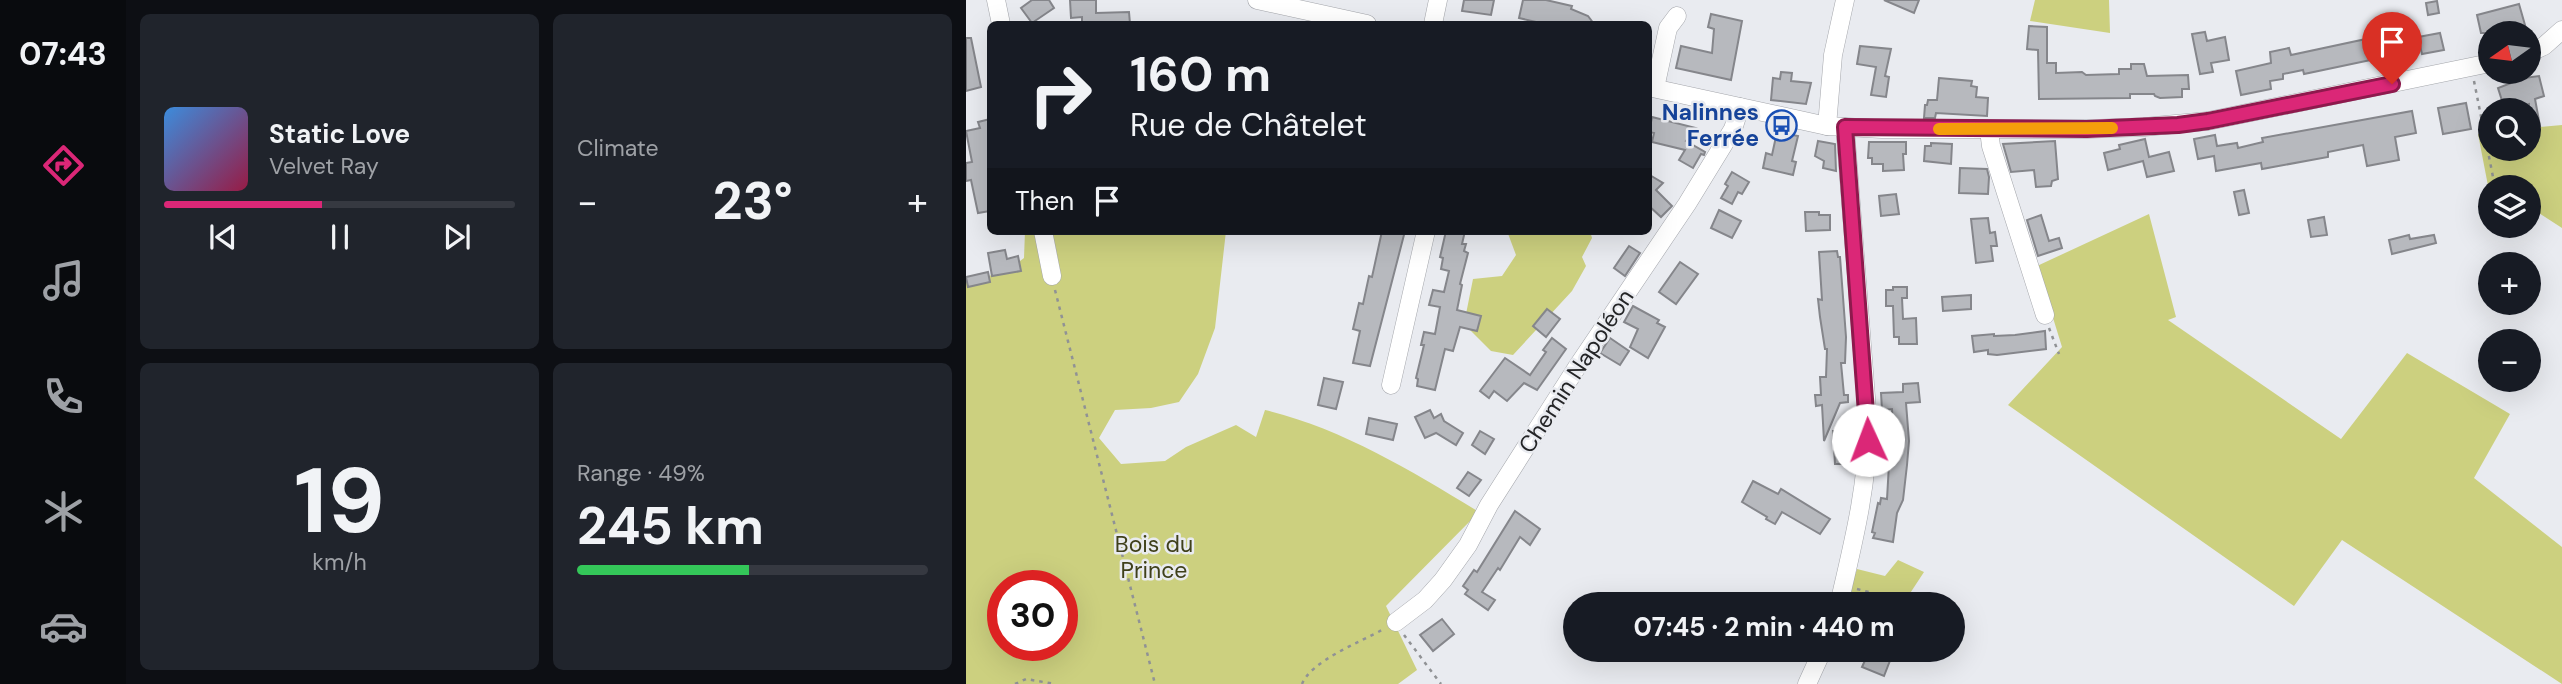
<!DOCTYPE html>
<meta charset="utf-8">
<style>
body{margin:0;font-family:"DM Sans",sans-serif;background:#20242c;color:#f1f3f6;height:100vh;display:flex;flex-direction:column;font-size:26px;white-space:nowrap}
*{box-sizing:border-box;margin:0}
p{font-size:23px;color:#9ea1a6}
.icon{flex:none;width:38px;height:38px;fill:none;stroke:currentColor;stroke-width:2;stroke-linecap:round;stroke-linejoin:round}
.map{position:relative;flex:1;overflow:hidden}
.drawer{display:flex;flex-direction:column;gap:14px;padding:14px;background:#0d0f14;width:840px}
.drawer>*{flex:none}
.guide{position:absolute;left:21px;top:21px;width:665px;height:214px;border-radius:10px;box-shadow:0 7px 28px #0002;background:#171b24;color:#f1f3f6;overflow:hidden}
.needle{width:46px;rotate:256deg}
.controls{position:absolute;left:1512px;top:21px;display:grid;gap:14px}
.controls a{display:grid;place-items:center;width:63px;height:63px;border-radius:50%;background:#171b24;box-shadow:0 7px 28px #0002;font-size:35px}
.speed{position:absolute;left:21px;top:570px;display:flex;gap:14px;font-size:35px;font-weight:700;text-align:center}
.speed>*{display:grid;place-content:center;width:91px;height:91px;border-radius:50%;background:#171b24;box-shadow:0 7px 28px #0002;line-height:1}
.speed .limit{border:10px solid #d22;background:#fff;color:#111}
.pin{position:absolute;display:grid;place-items:center;width:60px;height:60px;color:#fff;margin:-72px -30px;border-radius:50% 50% 50% 0;rotate:-45deg;box-shadow:0 0 7px #0007}
.pin .icon{rotate:45deg}
.me{position:absolute;width:77px;margin:-38px;rotate:358deg;stroke-linejoin:round;filter:drop-shadow(0 0 5px #0008)}
.turn{display:flex;align-items:center;gap:24px;height:147px;padding:0 28px;font-size:32px}
.turn .icon{width:91px;height:91px;stroke-width:2.5}
.turn b{display:block;font-size:49px;line-height:60px}
.then{display:flex;align-items:center;height:66px;padding:0 28px;background:#0003;gap:14px;font-size:26px}
.big{font-size:52px;font-weight:700;line-height:1.1}
.drawer .card{flex:1;display:flex;flex-direction:column;justify-content:center;gap:10px;min-width:0;padding:0 24px;border-radius:10px;background:#20242c}
.drawer .dial{align-items:center;gap:0}
.dial b{font-size:91px;line-height:1}
.song{display:flex;align-items:center;gap:21px}
.cover{width:84px;height:84px;border-radius:10px;background:linear-gradient(135deg,hsl(210 70% 55%),hsl(340 70% 35%))}
.played{height:7px;border-radius:4px;background:linear-gradient(90deg,#db2777 45%,#363941 45%)}
.keys{display:flex;justify-content:space-around;direction:ltr}
.heat{display:flex;justify-content:space-between;align-items:center;font-size:38px;direction:ltr}
.charge{height:10px;border-radius:5px;background:linear-gradient(90deg,#34c759 49%,#363941 0)}
.drawer .tiles{flex:1;display:grid;gap:14px;grid-template-columns:repeat(2,1fr)}
.trip{position:absolute;left:597px;top:592px;width:402px;height:70px;border-radius:35px;background:#171b24;box-shadow:0 7px 28px #0002;font-weight:700;line-height:70px;text-align:center}
main{display:flex;flex:1;min-height:0}
.tabs{display:flex;flex-direction:column;width:126px;justify-content:space-around;align-items:center;background:#090b0e;color:#9ea1a6}
.tabs .icon{width:49px;height:49px}
.tabs .selected{color:#db2777}
.tabs b{font-size:32px;color:#f1f3f6}
.map>svg:first-child{display:block}
.green{fill:#ccd07f;fill-rule:evenodd}
.building{fill:#b7b9be;stroke:#85868b;stroke-width:2}
.lines{fill:none;stroke-linecap:round;stroke-linejoin:round}
.minor-casing{stroke:#a4a6ab;stroke-width:19}
.path{stroke:#909295;stroke-width:2.5;stroke-dasharray:3.5 5;stroke-linecap:butt}
.minor{stroke:#fff;stroke-width:18}
.route-casing{stroke:#8e194d;stroke-width:18}
.route{stroke:#db2777;stroke-width:12}
.slow{stroke:#f59e0b;stroke-width:12}
.labels{text-anchor:middle;stroke-width:5;stroke-linejoin:round;paint-order:stroke}
.transit-label{font-size:23px;font-weight:bold;fill:#164399;stroke:#e9ebf0;text-anchor:end}
.street-label{font-size:23px;fill:#242527;stroke:#e9ebf0}
.park-label{font-size:23px;fill:#3f401a;stroke:#e9ebf0}
</style>
<main>
<nav class="tabs">
<b>07:43</b>
<svg class="icon selected" aria-label="directions" viewBox="0 0 24 24"><path d="M12 3l9 9-9 9-9-9zM9 14v-3h6M13 9l2 2-2 2"/></svg>
<svg class="icon" aria-label="music" viewBox="0 0 24 24"><path d="M9 18V5l10-2v13"/><circle cx="6" cy="18" r="3"/><circle cx="16" cy="16" r="3"/></svg>
<svg class="icon" aria-label="phone" viewBox="0 0 24 24"><path d="M5 4h4l2 5-3 2q2 4 5 5l2-3 5 2v4C11 20 4 13 5 4z"/></svg>
<svg class="icon" aria-label="climate" viewBox="0 0 24 24"><path d="M12 3v18M4 7l16 10M4 17L20 7"/></svg>
<svg class="icon" aria-label="car" viewBox="0 0 24 24"><path d="M5 17H2v-5l4-1 3-4h7l3 4 3 1v5h-3M9 17h6M6 11h13"/><circle cx="7" cy="17" r="2"/><circle cx="17" cy="17" r="2"/></svg>
</nav>
<section class="drawer">
<div class="tiles">
<div class="card">
<div class="song"><i class="cover"></i><div><b>Static Love</b><p>Velvet Ray</p></div></div>
<div class="played"></div>
<div class="keys"><svg class="icon" aria-label="previous" viewBox="0 0 24 24"><path d="M18 5L8 12l10 7zM5 5v14"/></svg><svg class="icon" aria-label="pause" viewBox="0 0 24 24"><path d="M8 5v14M16 5v14"/></svg><svg class="icon" aria-label="next" viewBox="0 0 24 24"><path d="M6 5l10 7-10 7zM19 5v14"/></svg></div>
</div>
<div class="card"><p>Climate</p>
<div class="heat"><a>−</a><b class="big">23°</b><a>+</a></div>
</div>
<div class="card dial"><b>19</b><p>km/h</p></div>
<div class="card"><p>Range · 49%</p><b class="big">245 km</b><div class="charge"></div></div>
</div>
</section>
<div class="map">
<svg width="1596" height="684" viewBox="0 0 1596 684">
<rect width="100%" height="100%" fill="#e9ebf0"/>
<g class="green">
<path d="M1069,0H1143L1144,33L1064,21Z"/>
<path d="M1596,125V228L1573,213L1563,216V187H1524V196L1512,134L1524,133V149H1563V128Z"/>
<path d="M1183,214L1210,317L1202,320L1375,439L1441,353L1544,414L1508,478L1596,547V684L1376,540L1328,606L1042,405L1096,347L1071,266Z"/>
<path d="M59,231H79L81,235L91,231H260L249,328L232,374L213,402L185,408L149,410L133,438L155,464L199,461L220,447L270,425L290,437L299,410C375,428 446,471 513,512L420,606L451,670L432,684H0V280L38,273L58,258ZM37,586H96V646H37Z"/>
<path d="M541,231H624L626,238L616,257L620,266L606,291L547,355L525,351L498,324L507,279L536,276L550,255Z"/>
<path d="M932,560L958,572L937,604H903L882,596L891,569L919,576Z"/>
</g>
<g class="building">
<path d="M66,0H83L88,8L66,23L55,8Z"/>
<path d="M104,0H130V13L163,12L164,24H116V17L105,18Z"/>
<path d="M498,0H528L525,15L496,11Z"/>
<path d="M557,0H580L606,6L605,9L622,16L628,24H579L553,18Z"/>
<path d="M918,0H953L948,13Z"/>
<path d="M1471,1L1473,13L1462,15L1460,3Z"/>
<path d="M1553,4L1559,25L1530,33H1515L1511,15Z"/>
<path d="M745,14L776,21L765,80L710,68L715,46L746,53L748,29L742,27Z"/>
<path d="M1063,26L1081,27V63H1090V73L1116,72L1120,75L1153,74V69H1165V64H1178L1181,76L1222,75L1223,89H1216V97L1194,98L1189,96L1188,94H1164V98L1073,99L1072,50L1061,49Z"/>
<path d="M1239,32L1241,41L1259,37L1263,60L1245,63L1247,72L1234,74L1226,34Z"/>
<path d="M1474,33L1478,50L1456,54L1452,37Z"/>
<path d="M1414,36L1419,57L1338,74L1337,70L1317,74V79L1304,81L1305,89L1275,95L1270,71L1305,63L1304,52L1323,48L1325,55Z"/>
<path d="M0,38H5L15,87L0,91Z"/>
<path d="M894,46L925,49L919,76L923,77L920,97L905,95L910,67L891,64Z"/>
<path d="M815,72L826,73L825,81L845,83L840,104L805,100L807,78L814,79Z"/>
<path d="M1573,76L1578,96L1569,99L1574,126L1563,127V104L1539,110L1532,88L1558,78Z"/>
<path d="M973,78L1006,81L1005,86L1011,87L1010,97L1022,98L1021,116L970,113L969,118H958L959,105H961L962,100H971Z"/>
<path d="M1500,103L1505,129L1477,134L1472,108Z"/>
<path d="M1446,111L1450,133L1429,137L1433,160L1401,166L1397,145L1362,152V157L1296,169L1295,163L1250,171L1248,156L1232,159L1228,139L1249,135L1251,146L1271,143L1272,148L1297,142L1296,138Z"/>
<path d="M686,117L730,128L720,141L739,152L738,155L735,154L727,168L713,160L719,150L686,142L688,133L683,132Z"/>
<path d="M24,119V211L12,213L5,180L0,181V163L6,162L0,131L14,128L12,122Z"/>
<path d="M811,132L832,136L826,161L830,162L827,175L797,168L800,153L806,155Z"/>
<path d="M1179,139L1183,157L1203,152L1208,171L1181,177L1177,161L1142,170L1138,153L1154,149L1153,145Z"/>
<path d="M852,141L869,144L870,171L857,168L858,161L849,156Z"/>
<path d="M1089,141L1092,179L1086,181L1085,186L1070,187L1068,170L1045,172L1037,144Z"/>
<path d="M903,142H940V154H937L938,170L917,171V164H906V158H902Z"/>
<path d="M965,143L986,144L985,164L958,161L959,146H965Z"/>
<path d="M994,168L1021,169L1023,177L1022,194L993,193Z"/>
<path d="M766,172L783,182L776,194L772,192L766,204L755,198L762,186L759,184Z"/>
<path d="M682,174L697,183L690,190L706,206L695,217L682,205Z"/>
<path d="M1278,190L1283,213L1273,215L1268,192Z"/>
<path d="M930,194L933,214L915,216L913,196Z"/>
<path d="M753,210L775,221L766,238L745,228Z"/>
<path d="M839,212H853V215H864V230L840,231Z"/>
<path d="M1075,215L1083,241L1093,238L1096,248L1072,256L1061,220Z"/>
<path d="M1358,217L1361,235L1345,237L1342,220Z"/>
<path d="M1022,218L1024,233L1029,232L1031,246H1025L1027,261L1010,263L1005,219Z"/>
<path d="M416,231H439L404,366L387,363L394,331L387,329L393,303L397,304L403,276L406,277Z"/>
<path d="M480,231H499L496,244H500L498,251L502,253L494,284L496,285L491,310L515,316L511,331L494,327L487,351L479,349L469,390L451,386L452,379L450,378L458,345H455L458,332L469,334L474,307L463,305L467,290L478,292L483,271L475,269L477,258L474,257Z"/>
<path d="M1443,235L1444,239L1468,235L1470,243L1426,254L1423,240Z"/>
<path d="M663,246L674,253L659,276L648,268Z"/>
<path d="M39,250L41,259L52,256L55,271L26,276L22,253Z"/>
<path d="M871,251L872,257H874L880,337L879,363H875L878,395H882V402L874,403L858,441L856,405L850,406L849,395H855L854,377H860L861,349H859L854,317L852,299L856,300L853,252Z"/>
<path d="M714,262L732,274L710,304L693,292Z"/>
<path d="M22,272L24,282L2,287L0,277Z"/>
<path d="M927,287H941V298H936L937,319L950,318L951,344H933V337H928L927,306H920V290H927Z"/>
<path d="M1005,295V309L977,311L976,297Z"/>
<path d="M667,306L693,320L691,323L699,327L682,358L664,347L672,329L658,322Z"/>
<path d="M581,309L594,319L580,337L567,326Z"/>
<path d="M1079,331L1080,349L1031,355L1022,354V350L1008,352L1006,336L1028,334V336L1049,335Z"/>
<path d="M586,338L600,349L571,390L558,383L541,401L528,391L523,398L514,391L539,358L564,375L580,352L577,350Z"/>
<path d="M644,338L663,351L654,365L634,353Z"/>
<path d="M358,378L377,382L370,409L352,405Z"/>
<path d="M952,383L954,402L940,403L943,441L941,465L937,500L931,513L927,542L907,538L909,533L906,532L912,503L914,504L915,498L921,499L923,464H918L919,443H928L926,409L916,410L915,393L937,392V384Z"/>
<path d="M464,410L468,418L475,414L478,421L497,433L490,445L470,433L459,438L449,417Z"/>
<path d="M403,418L431,424L427,440L400,434Z"/>
<path d="M514,431L528,439L519,454L506,445Z"/>
<path d="M867,431H886V451H883V464H869Z"/>
<path d="M502,472L515,480L503,496L491,488Z"/>
<path d="M787,481L812,494L815,489L864,519L854,534L816,512L809,524L800,519L801,517L776,502Z"/>
<path d="M549,511L574,529L564,545L554,537L534,570L532,568L516,592L529,600L522,610L499,594L502,590L497,586L508,570L511,572Z"/>
<path d="M476,619L488,634L467,651L454,635Z"/>
<path d="M908,649L922,654L921,656L925,658L918,676L896,667L902,654L906,655Z"/>
</g>
<g class="lines">
<defs>
<g id="minor">
<path d="M30,0L35,24"/>
<path d="M291,0L401,24"/>
<path d="M467,24L472,0"/>
<path d="M1563,53L1578,46L1596,30"/>
<path d="M682,87L861,126L916,129H1121L1178,127L1242,121L1524,63"/>
<path d="M689,88L702,28L711,16"/>
<path d="M861,126L867,55L879,0"/>
<path d="M1023,130L1025,146L1079,315"/>
<path d="M77,231L86,276"/>
<path d="M425,385L460,231"/>
<path d="M873,604C887,544 902,485 902,423L879,127"/>
<path d="M430,622L459,600L477,580L502,545L523,505L611,367L721,204L767,129L774,107"/>
<path d="M841,684L857,649"/>
</g>
</defs>
<use href="#minor" class="minor-casing"/>
<g class="path">
<path d="M1508,81L1529,187"/>
<path d="M89,290L189,684"/>
<path d="M1083,328L1093,354"/>
<path d="M891,589L950,604"/>
<path d="M438,635L475,684"/>
<path d="M49,684L60,679L89,684"/>
<path d="M336,684C345,661 394,642 416,630"/>
</g>
<use href="#minor" class="minor"/>
</g>
<g class="lines">
<defs>
<path id="route" d="M902,440L879,127L1121,129L1212,125L1242,121L1426,84"/>
</defs>
<use href="#route" class="route-casing"/>
<use href="#route" class="route"/>
<path class="slow" d="M973,129L1146,128"/>
</g>
<defs>
<symbol id="bus-ring" viewBox="-11 -11 22 22"><circle r="9.5" fill="#e9ebf0" stroke="#1a4fb4" stroke-width="1.5"/><path d="M-5-6H5V4H4V6H2V4H-2V6H-4V4H-5ZM-3.5-4V0h7V-4ZM-3.5 1.2v1.5H-2V1.2ZM2 1.2v1.5H3.5V1.2Z" fill="#1a4fb4"/></symbol>
</defs>
<g fill-rule="evenodd">
<use href="#bus-ring" x="798" y="108" width="35" height="35"/>
</g>
<g class="labels">
<g class="transit-label">
<text x="793" y="120">Nalinnes<tspan x="793" dy="26">Ferrée</tspan></text>
</g>
<g class="street-label">
<text transform="translate(610 371) rotate(-57)" y="8">Chemin Napoléon</text>
</g>
<g class="park-label">
<text x="188" y="552">Bois du<tspan x="188" dy="26">Prince</tspan></text>
</g>
</g>
</svg>
<div class="controls">
<a><svg class="needle" viewBox="-14 -14 28 28"><path d="M0-13l5 13h-10z" fill="#e53935"/><path d="M0 13l5-13h-10z" fill="#9ea1a6"/></svg></a>
<a><svg class="icon" aria-label="search" viewBox="0 0 24 24"><circle cx="10" cy="10" r="6"/><path d="M15 15l6 6"/></svg></a>
<a><svg class="icon" aria-label="layers" viewBox="0 0 24 24"><path d="M12 4l9 5-9 5-9-5zM3 14l9 5 9-5"/></svg></a>
<a>+</a>
<a>−</a>
</div>
<div class="speed"><div class="limit">30</div></div>
<div class="pin" style="left:1426px;top:84px;background:#d93025"><svg class="icon" aria-label="arrive" viewBox="0 0 24 24"><path d="M6 21V4h12l-3 4 3 4H6"/></svg></div>
<svg class="me" style="left:902px;top:440px" viewBox="-20 -20 40 40"><circle r="19" fill="#fff"/><path d="M0-13L10 11 0 6-10 11z" fill="#db2777"/></svg>
<div class="trip">07:45 · 2 min · 440 m</div>
<div class="guide">
<div class="turn"><svg class="icon" aria-label="right" viewBox="0 0 24 24"><path d="M7 20v-9h11M14 6l5 5-5 5"/></svg><div><b>160 m</b>Rue de Châtelet</div></div>
<div class="then">Then<svg class="icon" aria-label="arrive" viewBox="0 0 24 24"><path d="M6 21V4h12l-3 4 3 4H6"/></svg></div>
</div>
</div>
</main>
